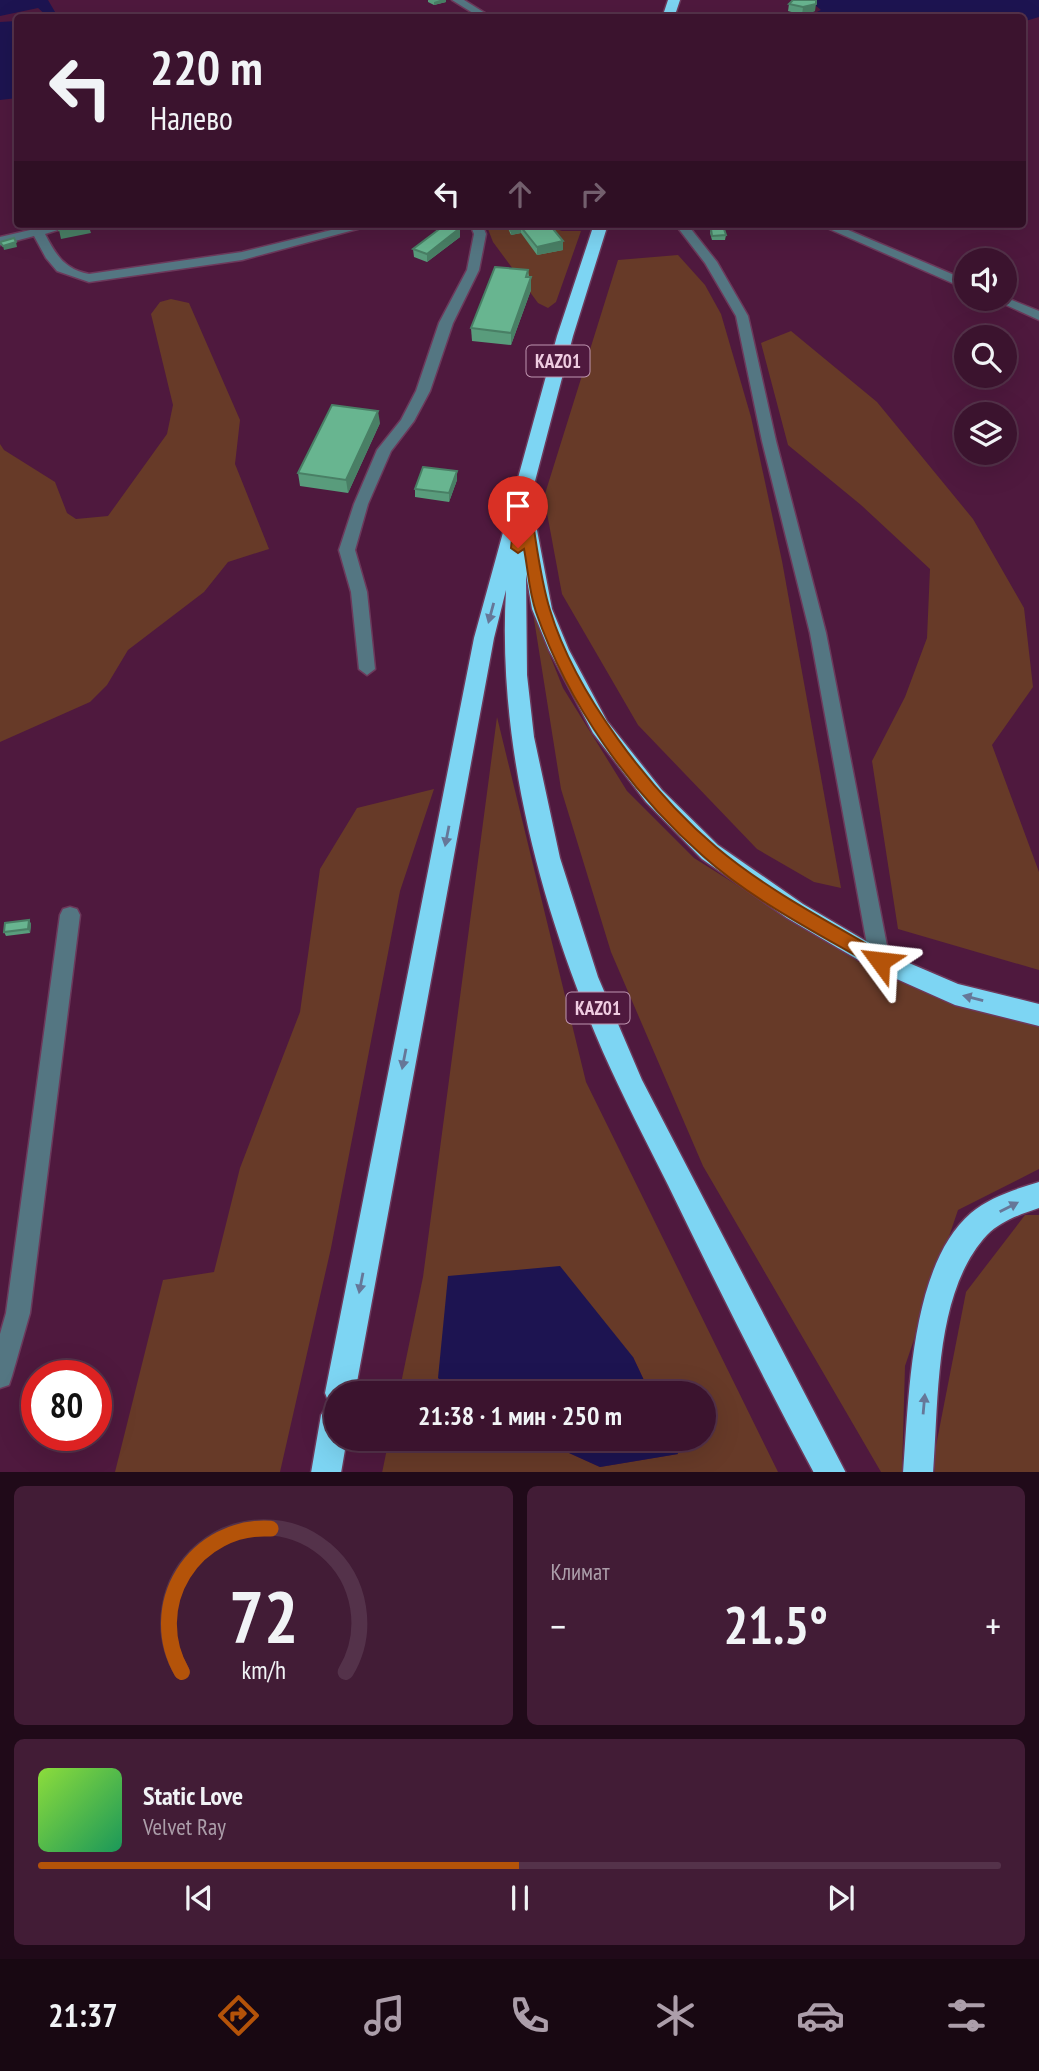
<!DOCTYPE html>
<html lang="ru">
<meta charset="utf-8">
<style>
body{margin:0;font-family:"PT Sans Narrow",sans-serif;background:#421c36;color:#f1f3f6;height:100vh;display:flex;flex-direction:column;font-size:26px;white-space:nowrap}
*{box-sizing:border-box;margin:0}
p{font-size:23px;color:#ac9eaa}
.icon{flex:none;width:38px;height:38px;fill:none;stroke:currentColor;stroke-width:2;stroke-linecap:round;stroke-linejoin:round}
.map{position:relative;height:1472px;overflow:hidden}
.panel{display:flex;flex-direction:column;gap:14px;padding:14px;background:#200a19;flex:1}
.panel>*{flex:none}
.banner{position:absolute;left:14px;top:14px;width:1012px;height:214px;border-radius:7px;box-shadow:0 7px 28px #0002,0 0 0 2px #54324a;background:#3b132e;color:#f1f3f6;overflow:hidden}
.buttons{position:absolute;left:954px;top:248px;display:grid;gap:14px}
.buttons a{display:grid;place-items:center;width:63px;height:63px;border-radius:50%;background:#3b132e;box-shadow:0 7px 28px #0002,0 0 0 2px #54324a;font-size:35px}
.speed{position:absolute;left:21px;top:1360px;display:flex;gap:14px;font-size:35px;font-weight:700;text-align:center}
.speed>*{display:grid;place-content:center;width:91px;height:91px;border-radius:50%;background:#3b132e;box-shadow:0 7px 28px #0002,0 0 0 2px #54324a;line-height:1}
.speed .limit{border:10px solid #d22;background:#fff;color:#111}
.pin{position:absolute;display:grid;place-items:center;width:60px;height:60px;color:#fff;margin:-72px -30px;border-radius:50% 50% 50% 0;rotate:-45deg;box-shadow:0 0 7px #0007}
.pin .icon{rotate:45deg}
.me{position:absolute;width:77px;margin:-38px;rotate:300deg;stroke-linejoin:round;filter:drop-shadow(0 0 5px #0008)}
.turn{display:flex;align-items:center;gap:24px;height:147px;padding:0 21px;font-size:32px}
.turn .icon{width:91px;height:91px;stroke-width:2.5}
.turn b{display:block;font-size:49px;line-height:60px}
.lanes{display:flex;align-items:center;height:66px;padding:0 21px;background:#0003;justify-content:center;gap:35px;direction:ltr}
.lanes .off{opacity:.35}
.big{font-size:52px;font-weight:600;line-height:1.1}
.panel .widget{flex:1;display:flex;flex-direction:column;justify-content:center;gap:10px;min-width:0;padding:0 24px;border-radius:10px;background:#421c36}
.panel .dial{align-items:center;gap:0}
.dial svg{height:182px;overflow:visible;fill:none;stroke:#54324a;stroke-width:7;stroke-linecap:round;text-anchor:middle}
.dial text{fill:#f1f3f6;stroke:none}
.song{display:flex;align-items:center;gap:21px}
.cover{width:84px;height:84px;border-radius:10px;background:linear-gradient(135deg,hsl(90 70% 55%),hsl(150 70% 35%))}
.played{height:7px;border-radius:4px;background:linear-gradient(90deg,#b45309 50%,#54324a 50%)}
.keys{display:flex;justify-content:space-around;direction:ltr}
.heat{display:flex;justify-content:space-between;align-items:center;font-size:38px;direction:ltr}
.panel .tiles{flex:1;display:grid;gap:14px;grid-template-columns:1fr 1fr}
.widget:last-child{grid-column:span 2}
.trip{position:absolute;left:324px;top:1381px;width:392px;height:70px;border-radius:35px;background:#3b132e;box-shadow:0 7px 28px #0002,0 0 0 2px #54324a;font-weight:600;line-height:70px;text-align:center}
.menu{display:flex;height:112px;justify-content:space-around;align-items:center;background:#180812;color:#ac9eaa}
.menu .icon{width:49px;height:49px}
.menu .selected{color:#b45309}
.menu b{font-size:32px;color:#f1f3f6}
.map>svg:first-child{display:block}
.green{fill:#673a28}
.water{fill:#1d1451}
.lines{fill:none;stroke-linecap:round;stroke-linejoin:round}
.minor-casing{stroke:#6c395b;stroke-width:3}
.highway-casing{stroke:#6c395b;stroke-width:3}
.minor{fill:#547682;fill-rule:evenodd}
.highway{fill:#7dd5f3;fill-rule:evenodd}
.wall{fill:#599c7c}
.shaded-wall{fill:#497f65}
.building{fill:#68b590;stroke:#497f65;stroke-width:2}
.oneway{fill:#667798}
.route{fill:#b45309;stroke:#753606;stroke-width:2}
.labels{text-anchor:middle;stroke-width:7;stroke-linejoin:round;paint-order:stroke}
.shield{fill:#4f193e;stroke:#bf96b0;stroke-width:2}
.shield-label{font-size:19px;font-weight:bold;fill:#efcce1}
</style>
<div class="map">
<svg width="1039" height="1473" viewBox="0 0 1039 1473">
<rect width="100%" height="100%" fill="#4f193e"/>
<g class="green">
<path d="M486,224H541L562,231H581L556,302L548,308L538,303L493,242Z"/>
<path d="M678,255L705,285L721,314L751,417L782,561L841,888L814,882L757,849L638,725L562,594L544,497L618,260Z"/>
<path d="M171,299L189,303L240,420L235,464L269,549L228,562L204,592L128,650L107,685L90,702L0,742V444L4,450L55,482L67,513L76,519L108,516L167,434L173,405L151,314L160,302Z"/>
<path d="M791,331L877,402L973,519L1024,608L1033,687L992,745L1039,872V970L898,929L872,761L905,697L927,638L930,569L861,505L788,445L761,343Z"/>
<path d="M533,613L563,688L627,791L694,858L867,967L926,992L1039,1027V1169L958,1210L905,1366L902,1472H881L703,1166L611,952L561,789Z"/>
<path d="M497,717L586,1082L778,1472L382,1473L389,1439H538L600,1467L678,1454L671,1439L704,1438V1393H650L633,1357L438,1378L460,1393H399L423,1277Z"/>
<path d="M434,789L400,891L331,1248L280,1472H115L163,1280L214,1272L240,1168L300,1012L320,869L357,808Z"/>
<path d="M1025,1215H1039V1472H935L933,1461L966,1292Z"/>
</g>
<g class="water">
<path d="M0,0H48L58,17H48L38,8L0,16Z"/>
<path d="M809,0H1039V17L1022,22V18H804L821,10Z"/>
<path d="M17,21V98L0,100V22Z"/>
<path d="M560,1266L633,1357L650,1393H460L438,1378L448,1276Z"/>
<path d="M538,1439H671L678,1454L600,1467Z"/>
</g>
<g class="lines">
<defs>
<g id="minor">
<path d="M452,0H464L493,18H481Z"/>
<path d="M56,224H77L45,234C56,255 64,269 89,274L242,252L356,224H376L242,260L89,282L57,271L46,258L34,236L0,245V237Z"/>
<path d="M470,224H482L486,234L479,270L453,323L430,391L414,421L391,451L368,504L355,550L367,592L375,669L367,675L359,669L351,592L339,550L354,504L377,450L401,420L416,391L439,323L467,270L474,234Z"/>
<path d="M675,224H687L717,262L748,316L776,441L826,633L890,961L887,967L880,970L873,967L870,961L810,633L762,441L736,316L705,263Z"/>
<path d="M818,224H834L966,280V289Z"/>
<path d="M1004,297L1039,311V320L993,299H1004Z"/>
<path d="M70,907L77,909L80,915L30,1313L12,1376L9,1385L0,1388V1334L6,1313L60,915L63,909Z"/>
</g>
<g id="highway">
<path d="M668,0H680L674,18H662Z"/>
<path d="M594,224H608L573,336L529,504L533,509L552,609L569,650L607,721L662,790L718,845L803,904L888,954L958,984L1039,1004V1026L955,1005L872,968L787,918L702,859L646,802L593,733L549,650L532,609L526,574L527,675L534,737L560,858L598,977L642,1080L846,1473H814C763,1378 715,1282 668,1185C646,1141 623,1097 603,1052C541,910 497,746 506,590L494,638L355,1393H336V1438H347L341,1473H311L321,1415L329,1403L325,1393L474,638L557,336Z"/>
<path d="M1039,1182V1208C1021,1214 1001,1221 987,1235C934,1292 939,1399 933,1473H903C909,1399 910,1265 971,1213C990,1197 1016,1189 1039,1182Z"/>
</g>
</defs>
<use href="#minor" class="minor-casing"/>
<use href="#highway" class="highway-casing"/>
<use href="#minor" class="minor"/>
<use href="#highway" class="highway"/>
</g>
<g class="wall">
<path d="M428,0H446V2L434,5L428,2Z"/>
<path d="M793,0L815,11L802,15L788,11L789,4Z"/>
<path d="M506,224H529L563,241V250L537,255L521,233L511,235Z"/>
<path d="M460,228V237L427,262L414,257L413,249Z"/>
<path d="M711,229L726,235L725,240H712L710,233Z"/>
<path d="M528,270L531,290L511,345L472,341L471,328Z"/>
<path d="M380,423L348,493L300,486L298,473Z"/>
<path d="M457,480L449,502L415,497V489Z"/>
<path d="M29,920L31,924L30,933L6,936L4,932Z"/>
</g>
<g class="shaded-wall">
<path d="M440,0H446V2L434,5V2Z"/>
<path d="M816,4L815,11L802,15L803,7Z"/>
<path d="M89,224H94L95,229L90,230L91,233L61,239L59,230Z"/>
<path d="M460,228V237L427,262V254Z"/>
<path d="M521,229V233L511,235V231Z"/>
<path d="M563,241V250L537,255V247Z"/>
<path d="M16,242L17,247L4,250L3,246Z"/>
<path d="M531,277V290L511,345V333Z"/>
<path d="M378,411L380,423L348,493L346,480Z"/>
<path d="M457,471V480L449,502V493Z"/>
<path d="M29,920L31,924L30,933L28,929Z"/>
</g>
<g class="building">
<path d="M793,0H816V4L803,7L789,4Z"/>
<path d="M57,224H89V225L59,230Z"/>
<path d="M446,224L460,228L427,254L413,249Z"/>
<path d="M507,224H529V225L521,227V229L511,231Z"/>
<path d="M533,224H549L563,241L537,247L521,227Z"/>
<path d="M711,229H724L726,235L712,236Z"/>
<path d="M14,238L16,242L3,246L0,242Z"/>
<path d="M495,267L528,270L526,277H531L511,333L471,328Z"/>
<path d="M332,405L378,411L346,480L298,473Z"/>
<path d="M423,467L457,471L449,493L415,489Z"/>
<path d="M29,920L28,929L4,932L5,923Z"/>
</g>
<defs><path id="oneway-solid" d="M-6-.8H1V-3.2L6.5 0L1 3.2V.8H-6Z" transform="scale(1.75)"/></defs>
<g class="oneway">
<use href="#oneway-solid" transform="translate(491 613) rotate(105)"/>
<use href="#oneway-solid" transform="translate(447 836) rotate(101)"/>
<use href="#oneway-solid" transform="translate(973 998) rotate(-166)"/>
<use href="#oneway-solid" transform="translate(404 1059) rotate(101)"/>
<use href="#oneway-solid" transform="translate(1009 1207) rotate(-27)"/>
<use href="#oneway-solid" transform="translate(361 1283) rotate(101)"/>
<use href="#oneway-solid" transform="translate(924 1404) rotate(-85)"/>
</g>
<path class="route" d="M523,495L529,500C536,536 539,575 550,610C575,693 650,791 716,847C767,890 829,922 886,955L889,961L886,966H874C817,933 752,900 703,856C630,792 568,704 536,612C529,592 528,569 524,549L518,553L511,548L516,500Z"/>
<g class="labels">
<g class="shield">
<rect x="526.5" y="345.5" width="63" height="31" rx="5"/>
<rect x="566.5" y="992.5" width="63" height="31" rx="5"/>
</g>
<g class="shield-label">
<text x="558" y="368">KАZ01</text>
<text x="598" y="1015">KАZ01</text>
</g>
</g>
</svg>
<div class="buttons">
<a><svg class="icon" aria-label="sound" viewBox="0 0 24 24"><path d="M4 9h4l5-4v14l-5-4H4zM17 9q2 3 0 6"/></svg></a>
<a><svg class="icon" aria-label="search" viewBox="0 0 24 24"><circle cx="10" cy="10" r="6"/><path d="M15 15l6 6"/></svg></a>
<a><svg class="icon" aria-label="layers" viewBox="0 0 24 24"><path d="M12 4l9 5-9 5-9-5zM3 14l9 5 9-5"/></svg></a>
</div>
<div class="speed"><div class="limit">80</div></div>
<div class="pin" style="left:518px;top:548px;background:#d93025"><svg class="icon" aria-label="arrive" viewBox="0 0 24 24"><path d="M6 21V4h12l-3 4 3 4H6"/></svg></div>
<svg class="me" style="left:880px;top:961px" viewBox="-20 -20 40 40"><path d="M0-17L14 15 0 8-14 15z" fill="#b45309" stroke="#fff" stroke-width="4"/></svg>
<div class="trip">21:38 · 1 мин · 250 m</div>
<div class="banner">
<div class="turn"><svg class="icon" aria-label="left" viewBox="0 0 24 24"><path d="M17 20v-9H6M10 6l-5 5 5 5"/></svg><div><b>220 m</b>Налево</div></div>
<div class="lanes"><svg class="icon" aria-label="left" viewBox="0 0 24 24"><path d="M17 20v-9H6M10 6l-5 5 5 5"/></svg><svg class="icon off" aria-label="ahead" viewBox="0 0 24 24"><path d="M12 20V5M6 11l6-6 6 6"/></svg><svg class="icon off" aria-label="right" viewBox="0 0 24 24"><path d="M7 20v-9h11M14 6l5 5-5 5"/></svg></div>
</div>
</div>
<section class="panel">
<div class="tiles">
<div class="widget dial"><svg viewBox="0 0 100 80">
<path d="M14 69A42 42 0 1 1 86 69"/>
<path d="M14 69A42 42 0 0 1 53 6" stroke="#b45309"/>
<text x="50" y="56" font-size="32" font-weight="700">72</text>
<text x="50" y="72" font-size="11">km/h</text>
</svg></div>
<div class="widget"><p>Климат</p>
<div class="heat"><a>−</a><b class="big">21.5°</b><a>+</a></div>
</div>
<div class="widget">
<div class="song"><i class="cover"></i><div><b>Static Love</b><p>Velvet Ray</p></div></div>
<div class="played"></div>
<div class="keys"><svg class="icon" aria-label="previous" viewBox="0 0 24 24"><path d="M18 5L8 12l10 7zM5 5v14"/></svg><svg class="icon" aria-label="pause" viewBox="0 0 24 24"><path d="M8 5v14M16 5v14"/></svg><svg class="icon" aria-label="next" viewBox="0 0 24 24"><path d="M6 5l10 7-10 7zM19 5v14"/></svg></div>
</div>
</div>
</section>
<nav class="menu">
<b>21:37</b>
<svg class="icon selected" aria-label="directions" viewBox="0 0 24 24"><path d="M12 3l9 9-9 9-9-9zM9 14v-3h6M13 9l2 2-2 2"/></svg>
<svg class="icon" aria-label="music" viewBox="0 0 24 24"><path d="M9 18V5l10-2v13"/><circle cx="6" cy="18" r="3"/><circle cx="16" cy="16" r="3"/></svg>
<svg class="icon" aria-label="phone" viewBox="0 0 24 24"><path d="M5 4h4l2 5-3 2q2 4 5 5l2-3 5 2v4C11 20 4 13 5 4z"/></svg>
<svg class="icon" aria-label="climate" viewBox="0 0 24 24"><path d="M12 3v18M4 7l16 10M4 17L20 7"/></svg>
<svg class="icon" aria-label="car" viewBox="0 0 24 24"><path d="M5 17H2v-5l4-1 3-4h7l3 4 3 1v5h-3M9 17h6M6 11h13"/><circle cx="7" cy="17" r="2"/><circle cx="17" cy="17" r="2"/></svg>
<svg class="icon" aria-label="filters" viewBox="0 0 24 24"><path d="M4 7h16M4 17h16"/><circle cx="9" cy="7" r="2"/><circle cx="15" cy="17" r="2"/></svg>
</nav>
